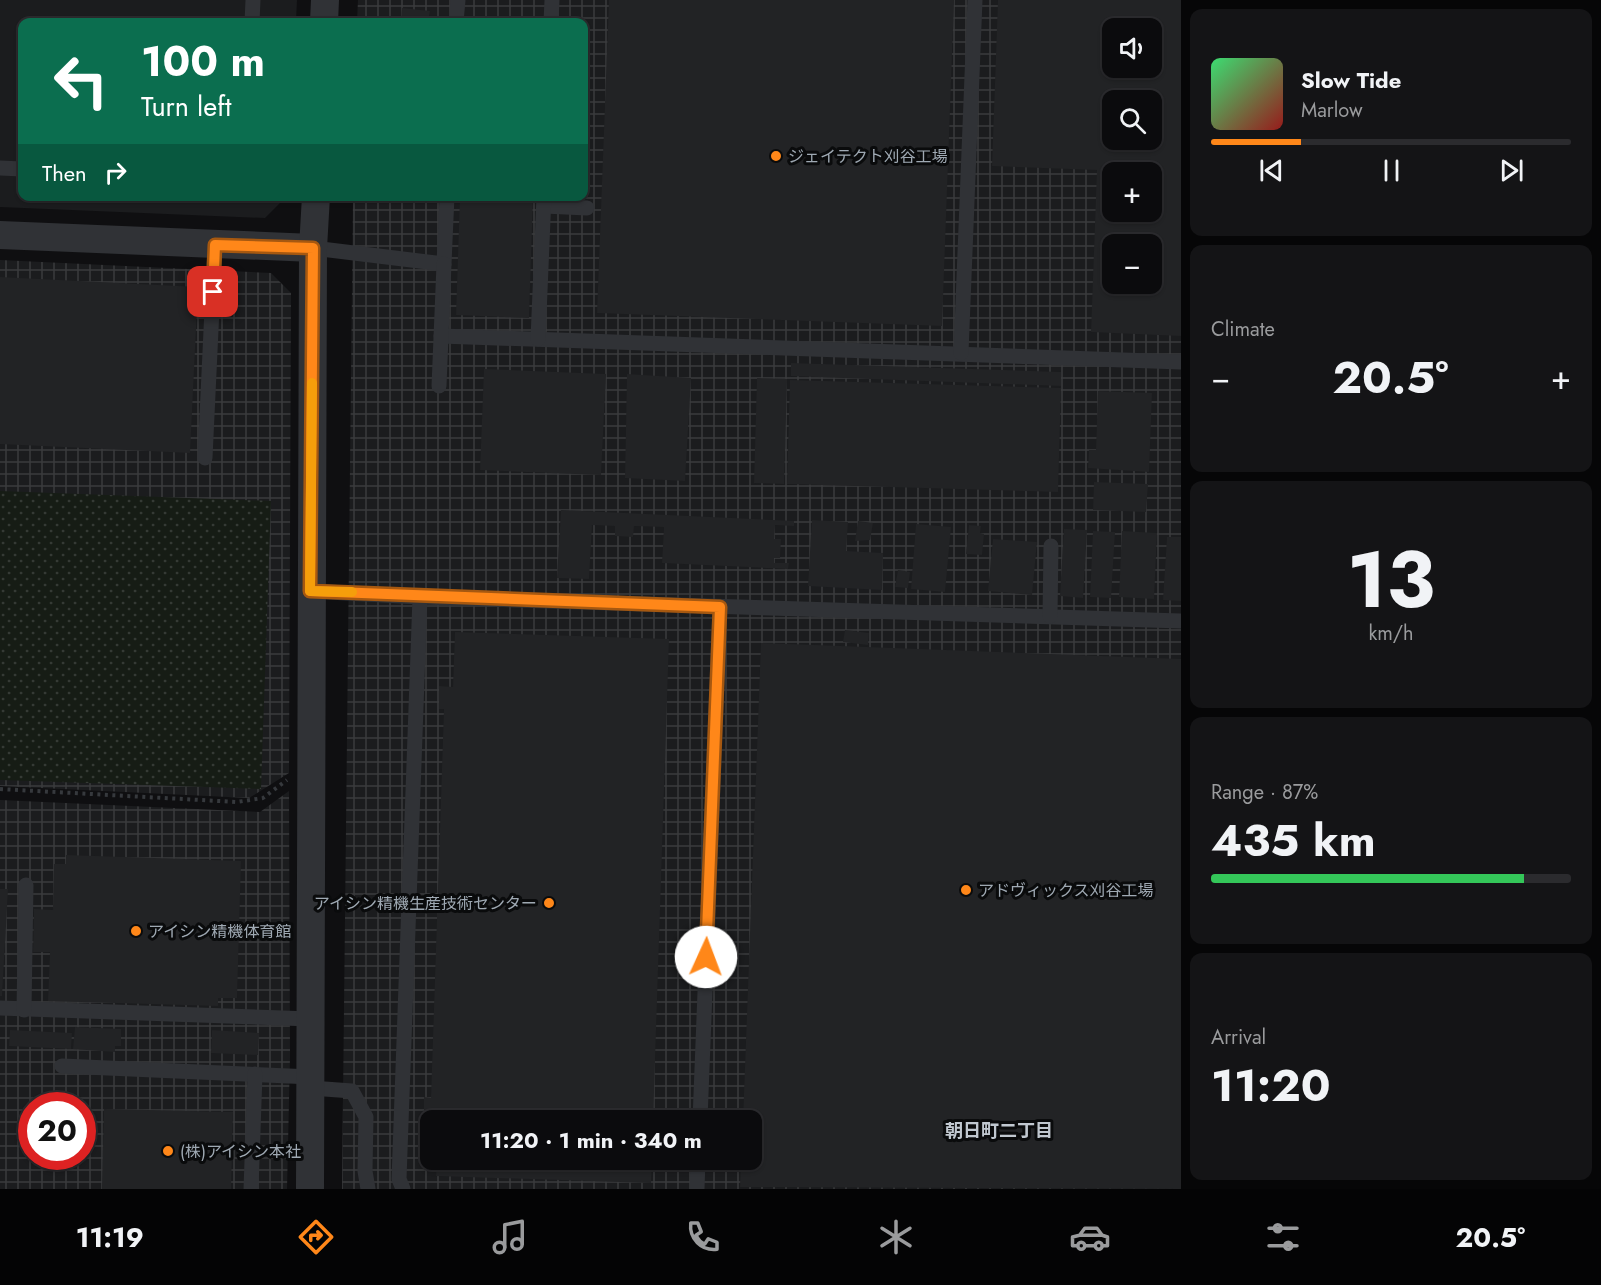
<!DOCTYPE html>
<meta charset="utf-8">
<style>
body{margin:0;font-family:Jost,"Noto Sans JP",sans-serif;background:#141416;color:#f1f3f6;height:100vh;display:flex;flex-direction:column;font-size:22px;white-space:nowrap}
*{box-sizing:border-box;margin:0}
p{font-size:20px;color:#9a9b9d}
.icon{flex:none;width:33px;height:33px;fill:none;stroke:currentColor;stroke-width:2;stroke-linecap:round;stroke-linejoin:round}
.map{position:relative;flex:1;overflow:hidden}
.sheet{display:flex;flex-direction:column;gap:9px;padding:9px;background:#060607;width:420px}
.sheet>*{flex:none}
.guide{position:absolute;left:18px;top:18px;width:570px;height:183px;border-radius:12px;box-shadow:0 2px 4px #0004,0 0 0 2px #2b2b2e;background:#0b6e4f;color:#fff;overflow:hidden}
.controls{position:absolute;left:1102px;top:18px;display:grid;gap:12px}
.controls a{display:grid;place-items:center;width:60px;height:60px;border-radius:12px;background:#0b0b0d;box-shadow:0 2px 4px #0004,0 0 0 2px #2b2b2e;font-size:30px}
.speed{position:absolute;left:18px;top:1092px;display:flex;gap:12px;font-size:30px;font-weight:700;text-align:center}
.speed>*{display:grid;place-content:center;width:78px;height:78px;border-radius:50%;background:#0b0b0d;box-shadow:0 2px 4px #0004,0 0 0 2px #2b2b2e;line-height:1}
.speed .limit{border:9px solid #d22;background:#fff;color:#111}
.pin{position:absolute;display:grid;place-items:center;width:51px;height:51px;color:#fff;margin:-26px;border-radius:12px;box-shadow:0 3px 9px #0006}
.me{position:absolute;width:66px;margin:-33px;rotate:2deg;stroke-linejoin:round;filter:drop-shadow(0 0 4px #0008)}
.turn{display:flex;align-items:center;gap:21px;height:126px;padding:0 24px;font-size:27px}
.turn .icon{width:78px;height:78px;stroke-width:2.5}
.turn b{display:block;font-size:42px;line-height:51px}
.then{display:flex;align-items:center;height:57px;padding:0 24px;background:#0003;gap:12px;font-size:22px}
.big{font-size:45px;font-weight:700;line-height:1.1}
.sheet .card{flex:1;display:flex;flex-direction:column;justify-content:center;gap:9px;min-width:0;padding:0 21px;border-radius:12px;background:#141416}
.sheet .dial{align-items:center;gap:0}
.dial b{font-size:78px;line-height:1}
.song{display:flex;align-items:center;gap:18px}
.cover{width:72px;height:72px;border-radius:9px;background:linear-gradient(135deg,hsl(140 70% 55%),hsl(0 70% 35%))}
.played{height:6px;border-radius:3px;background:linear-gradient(90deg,#ff8719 25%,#2b2b2e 25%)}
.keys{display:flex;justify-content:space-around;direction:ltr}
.heat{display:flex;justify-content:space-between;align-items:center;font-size:33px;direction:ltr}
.charge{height:9px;border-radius:4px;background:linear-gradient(90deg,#34c759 87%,#2b2b2e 0)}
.trip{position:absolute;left:420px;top:1110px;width:342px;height:60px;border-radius:12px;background:#0b0b0d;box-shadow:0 2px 4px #0004,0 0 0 2px #2b2b2e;font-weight:700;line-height:60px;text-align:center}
.tabs{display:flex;height:96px;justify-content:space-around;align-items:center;background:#040405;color:#9a9b9d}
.tabs .icon{width:42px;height:42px}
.tabs .on{color:#ff8719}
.tabs b{font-size:27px;color:#f1f3f6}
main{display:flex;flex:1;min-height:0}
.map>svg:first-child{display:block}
.built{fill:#1b1c1e}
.industrial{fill:url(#industrial-grid);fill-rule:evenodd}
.park{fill:url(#park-dots)}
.building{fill:#222325;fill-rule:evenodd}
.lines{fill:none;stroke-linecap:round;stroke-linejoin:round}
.path{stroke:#36393d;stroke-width:4;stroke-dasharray:3 4.5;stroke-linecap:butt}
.lane{stroke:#303236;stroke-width:15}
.street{stroke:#303236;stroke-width:28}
.route-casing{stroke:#a65810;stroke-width:15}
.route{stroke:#ff8719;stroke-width:10}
.slow{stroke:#f59e0b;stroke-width:10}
.poi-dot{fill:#ff8719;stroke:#0a0b0c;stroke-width:2}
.labels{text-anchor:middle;stroke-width:6;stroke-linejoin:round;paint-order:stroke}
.poi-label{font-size:16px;fill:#9fa9b3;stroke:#0a0b0c;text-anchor:start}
.neighbourhood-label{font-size:18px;font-weight:bold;fill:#c0c7cf;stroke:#0a0b0c}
</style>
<main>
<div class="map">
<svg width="1181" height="1189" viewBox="0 0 1181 1189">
<defs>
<pattern id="industrial-grid" width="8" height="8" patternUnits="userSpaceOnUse" patternTransform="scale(1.5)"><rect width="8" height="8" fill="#1b1c1e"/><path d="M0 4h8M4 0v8" fill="none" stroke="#393a3c"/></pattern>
<pattern id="park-dots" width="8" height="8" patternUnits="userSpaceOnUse" patternTransform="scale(1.5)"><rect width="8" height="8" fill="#161c15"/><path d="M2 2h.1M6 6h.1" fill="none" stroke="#353a35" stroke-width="1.8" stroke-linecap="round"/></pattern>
</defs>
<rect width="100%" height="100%" fill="#0f0f11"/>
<path class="built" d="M0,0H297L296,22H22V196L286,197L265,218L0,207Z"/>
<g class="industrial">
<path d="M358,0H1181V1189H342L353,197L584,196V22H357ZM1113,28H1152V68H1113ZM1113,100H1152V140H1113ZM1113,172H1152V212H1113ZM1113,244H1152V284H1113ZM430,1120H752V1160H430Z"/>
<path d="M0,260L271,273L291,293L289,773L249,798L0,786Z"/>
<path d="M289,791L290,1056L287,1189H0V800L260,812ZM32,1106H82V1156H32Z"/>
</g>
<path class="park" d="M0,491L271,501L261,789L0,780Z"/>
<g class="building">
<path d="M609,0H954L942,326L597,313Z"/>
<path d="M998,0H1181V336L1091,332L1097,170L992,166ZM1113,28H1152V68H1113ZM1113,100H1152V140H1113ZM1113,172H1152V212H1113ZM1113,244H1152V284H1113Z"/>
<path d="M402,8L430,11L428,22H401Z"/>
<path d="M466,19L511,21V22H466Z"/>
<path d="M460,196H533L529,318L456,315Z"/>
<path d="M0,277L198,287L190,453L0,444Z"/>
<path d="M791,363L1061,372V386L791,376Z"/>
<path d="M484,369L606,374L601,475L480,470Z"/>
<path d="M627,374L691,378L685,481L625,478Z"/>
<path d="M757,378L787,379L784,484L754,483Z"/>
<path d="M790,380L1061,388L1058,492L787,484Z"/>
<path d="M1098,391L1152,393L1149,472L1088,468L1089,450H1096Z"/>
<path d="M1094,482L1148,484L1146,512L1093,510Z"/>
<path d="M561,510L794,521V526L775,525L774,539H781L780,558H774V563H789L788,569L662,563L664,527L634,526L633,537L615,536V526L592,525L589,579L557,578Z"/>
<path d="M812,520L848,522L846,551L883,553L882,590L808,586Z"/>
<path d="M858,521L873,523L870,540L855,541Z"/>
<path d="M916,524L951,527L945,592L911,589Z"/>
<path d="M969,525L981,526L980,533L984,534L982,555L966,554Z"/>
<path d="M1064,529L1087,530L1083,598L1060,596Z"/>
<path d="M1093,531L1115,532L1111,598L1090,597Z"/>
<path d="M1122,531L1157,533L1154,599L1119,597Z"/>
<path d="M1167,537H1181V601L1163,600Z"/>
<path d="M993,539L1037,542L1032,595L988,591Z"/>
<path d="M898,570L910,572L908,588L895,587Z"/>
<path d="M845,630L869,633L868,645L843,642Z"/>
<path d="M455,632L669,639L653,1120L424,1122V1097L431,1098L444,709H439V686L453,687Z"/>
<path d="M761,643L1181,659V1189L740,1187L741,1160H752V1120H743Z"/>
<path d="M66,855L241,861L237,998H218V1006L48,1001L50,952H33L34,909L53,910L54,864H66Z"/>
<path d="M0,889H8L2,996H0Z"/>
<path d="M75,1027L121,1029V1046H115V1052L73,1049Z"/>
<path d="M10,1030L72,1033L71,1049L9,1046Z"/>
<path d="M212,1030L259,1033L258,1055L211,1053Z"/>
<path d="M104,1109L233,1112L231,1189H102Z"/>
<path d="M437,1160H652L651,1183L436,1176Z"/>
</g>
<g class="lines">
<path class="path" d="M0,789L237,802L263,798L287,780"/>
<g class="lane">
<path d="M252,22L253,0"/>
<path d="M456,22L458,0"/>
<path d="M551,22L552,0"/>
<path d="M0,168L22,169"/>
<path d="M544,206L587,208"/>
<path d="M313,248L444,264L447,196"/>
<path d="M441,336L1181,362"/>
<path d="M538,339L544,196"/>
<path d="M961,353L975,0"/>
<path d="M439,386L444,264"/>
<path d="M205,458L215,245"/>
<path d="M310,591L420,597L1181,621"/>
<path d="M1050,616L1051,546"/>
<path d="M0,1008L311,1019"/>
<path d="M24,1010L26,885"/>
<path d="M62,1066L312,1077"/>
<path d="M311,1088L352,1091L366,1117L365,1171L368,1189"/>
<path d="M700,1120L720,607"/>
<path d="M251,1189L255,1074"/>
<path d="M403,1189L399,1179L420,597"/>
<path d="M697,1189L698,1160"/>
</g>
<g class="street">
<path d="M324,22L325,0"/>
<path d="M0,235L313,248"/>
<path d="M310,1189L313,248L316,196"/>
</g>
</g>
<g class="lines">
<defs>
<path id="route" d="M213,292L215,245L313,248L310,591L720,607L706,957"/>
</defs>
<use href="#route" class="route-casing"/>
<use href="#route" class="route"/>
<path class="slow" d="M312,383L310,591L352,592"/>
</g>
<g class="poi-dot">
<circle cx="776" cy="156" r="6"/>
<circle cx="966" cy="890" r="6"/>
<circle cx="549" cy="903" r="6"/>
<circle cx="136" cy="931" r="6"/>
<circle cx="168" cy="1151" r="6"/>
</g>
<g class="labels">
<g class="poi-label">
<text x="788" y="162">ジェイテクト刈谷工場</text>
<text x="978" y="896">アドヴィックス刈谷工場</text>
<text x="537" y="909" text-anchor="end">アイシン精機生産技術センター</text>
<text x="148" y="937">アイシン精機体育館</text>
<text x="180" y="1157">(株)アイシン本社</text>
</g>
<g class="neighbourhood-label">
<text x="999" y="1137">朝日町二丁目</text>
</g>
</g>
</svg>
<div class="controls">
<a><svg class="icon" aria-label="sound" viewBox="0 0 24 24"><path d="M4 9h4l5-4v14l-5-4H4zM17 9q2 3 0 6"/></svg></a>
<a><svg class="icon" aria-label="search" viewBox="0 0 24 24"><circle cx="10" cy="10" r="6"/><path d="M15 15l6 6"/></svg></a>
<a>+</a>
<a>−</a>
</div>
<div class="speed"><div class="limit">20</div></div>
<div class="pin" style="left:213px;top:292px;background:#d93025"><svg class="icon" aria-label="arrive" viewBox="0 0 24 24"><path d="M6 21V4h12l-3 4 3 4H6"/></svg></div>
<svg class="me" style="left:706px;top:957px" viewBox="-20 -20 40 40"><circle r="19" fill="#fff"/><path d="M0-13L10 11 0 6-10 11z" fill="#ff8719"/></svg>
<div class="trip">11:20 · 1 min · 340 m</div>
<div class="guide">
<div class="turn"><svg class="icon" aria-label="left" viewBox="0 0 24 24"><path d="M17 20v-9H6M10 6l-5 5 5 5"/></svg><div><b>100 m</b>Turn left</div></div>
<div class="then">Then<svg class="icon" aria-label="right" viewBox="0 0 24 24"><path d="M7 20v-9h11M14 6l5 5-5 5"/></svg></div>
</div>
</div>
<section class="sheet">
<div class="card">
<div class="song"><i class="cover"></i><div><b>Slow Tide</b><p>Marlow</p></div></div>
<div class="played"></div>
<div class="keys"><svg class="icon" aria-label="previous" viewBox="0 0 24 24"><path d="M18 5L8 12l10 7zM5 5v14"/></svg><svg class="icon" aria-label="pause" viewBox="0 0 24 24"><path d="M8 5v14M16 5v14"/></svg><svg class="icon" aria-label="next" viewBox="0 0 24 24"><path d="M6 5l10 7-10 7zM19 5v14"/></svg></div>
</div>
<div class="card"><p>Climate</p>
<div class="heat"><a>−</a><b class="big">20.5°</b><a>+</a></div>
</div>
<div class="card dial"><b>13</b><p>km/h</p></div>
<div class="card"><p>Range · 87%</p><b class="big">435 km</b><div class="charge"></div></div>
<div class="card"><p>Arrival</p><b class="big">11:20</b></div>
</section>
</main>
<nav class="tabs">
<b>11:19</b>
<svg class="icon on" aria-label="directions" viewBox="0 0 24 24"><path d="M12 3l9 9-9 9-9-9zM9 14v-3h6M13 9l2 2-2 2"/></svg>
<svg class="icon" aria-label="music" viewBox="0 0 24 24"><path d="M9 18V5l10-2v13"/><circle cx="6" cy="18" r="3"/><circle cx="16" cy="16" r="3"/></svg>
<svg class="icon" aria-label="phone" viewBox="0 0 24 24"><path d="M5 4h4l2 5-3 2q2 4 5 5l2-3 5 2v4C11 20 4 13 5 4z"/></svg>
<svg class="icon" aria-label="climate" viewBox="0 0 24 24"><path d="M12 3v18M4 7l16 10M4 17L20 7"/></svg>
<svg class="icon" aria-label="car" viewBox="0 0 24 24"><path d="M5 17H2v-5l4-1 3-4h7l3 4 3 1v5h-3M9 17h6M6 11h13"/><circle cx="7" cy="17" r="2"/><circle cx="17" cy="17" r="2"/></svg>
<svg class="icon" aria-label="filters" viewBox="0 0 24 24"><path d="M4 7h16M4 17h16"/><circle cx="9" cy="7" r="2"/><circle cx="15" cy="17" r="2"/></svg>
<b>20.5°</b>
</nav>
